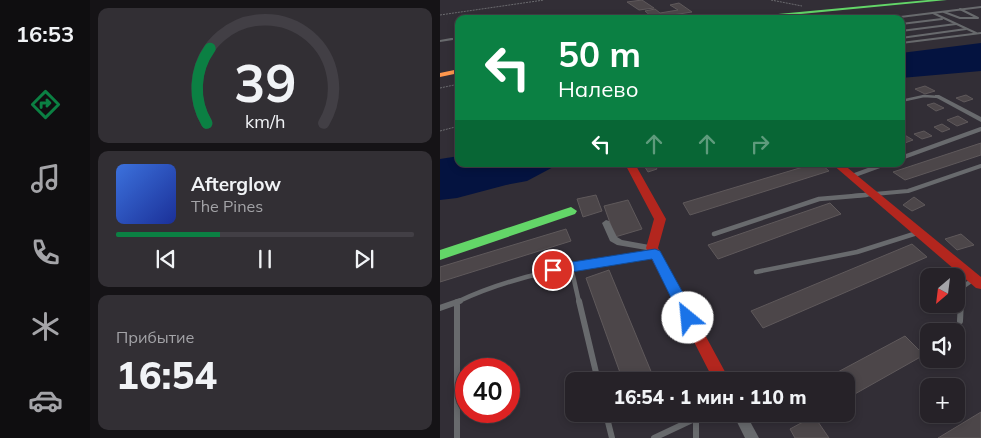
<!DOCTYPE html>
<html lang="ru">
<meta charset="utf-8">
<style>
body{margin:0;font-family:Mulish,sans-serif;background:#322f34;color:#f1f3f6;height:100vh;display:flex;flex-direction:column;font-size:19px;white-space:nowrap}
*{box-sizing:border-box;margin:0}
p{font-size:16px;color:#a4a4a8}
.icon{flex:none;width:28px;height:28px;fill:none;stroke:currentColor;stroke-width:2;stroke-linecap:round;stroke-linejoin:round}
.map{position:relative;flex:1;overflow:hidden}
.side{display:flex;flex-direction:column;gap:8px;padding:8px;background:#151316;width:350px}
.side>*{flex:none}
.top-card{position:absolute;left:15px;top:15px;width:450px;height:152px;border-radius:10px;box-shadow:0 2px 8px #0003,0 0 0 1px #423f45;background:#0b8043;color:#fff;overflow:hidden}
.needle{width:32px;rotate:208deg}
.buttons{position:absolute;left:480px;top:268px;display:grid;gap:10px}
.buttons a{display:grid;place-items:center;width:45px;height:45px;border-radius:10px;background:#262228;box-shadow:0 2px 8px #0003,0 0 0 1px #423f45;font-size:25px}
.speed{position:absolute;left:15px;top:358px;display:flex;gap:10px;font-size:25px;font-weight:700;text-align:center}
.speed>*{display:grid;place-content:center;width:65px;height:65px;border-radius:50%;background:#262228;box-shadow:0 2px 8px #0003,0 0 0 1px #423f45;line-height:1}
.speed .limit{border:8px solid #d22;background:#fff;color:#111}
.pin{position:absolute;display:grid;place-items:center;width:42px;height:42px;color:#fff;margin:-21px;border:2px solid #fff;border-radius:50%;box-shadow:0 1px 5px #0007}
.me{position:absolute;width:55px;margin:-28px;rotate:332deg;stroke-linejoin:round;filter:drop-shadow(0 0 4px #0008)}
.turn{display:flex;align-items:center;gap:18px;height:105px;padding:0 20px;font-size:22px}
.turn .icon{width:65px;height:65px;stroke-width:2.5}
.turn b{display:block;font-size:35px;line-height:42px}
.lanes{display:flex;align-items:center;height:48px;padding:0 20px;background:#0003;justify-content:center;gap:25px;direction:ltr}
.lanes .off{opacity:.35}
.big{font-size:38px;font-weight:800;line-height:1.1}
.side .widget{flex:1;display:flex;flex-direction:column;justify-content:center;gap:8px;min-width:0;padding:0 18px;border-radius:10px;background:#322f34}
.side .dial{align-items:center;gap:0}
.dial svg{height:130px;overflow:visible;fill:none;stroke:#423f45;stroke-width:7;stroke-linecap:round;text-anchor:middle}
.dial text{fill:#f1f3f6;stroke:none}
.song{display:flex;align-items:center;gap:15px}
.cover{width:60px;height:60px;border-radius:8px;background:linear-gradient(135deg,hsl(220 70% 55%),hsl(230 70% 35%))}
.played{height:5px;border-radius:2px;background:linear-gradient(90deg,#0b8043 35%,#423f45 35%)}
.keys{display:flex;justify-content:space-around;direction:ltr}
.trip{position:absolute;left:125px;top:372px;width:290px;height:50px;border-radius:10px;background:#262228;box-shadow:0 2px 8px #0003,0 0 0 1px #423f45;font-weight:800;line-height:50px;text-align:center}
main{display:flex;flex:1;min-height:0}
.tab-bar{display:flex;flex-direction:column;width:90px;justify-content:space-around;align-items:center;background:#0f0e10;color:#a4a4a8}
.tab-bar .icon{width:35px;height:35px}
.tab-bar .on{color:#0b8043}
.tab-bar b{font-size:22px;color:#f1f3f6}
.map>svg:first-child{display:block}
.water{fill:#041340}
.building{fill:#4c4649;stroke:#5f595b}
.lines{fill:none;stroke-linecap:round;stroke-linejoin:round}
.path{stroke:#6b6b6f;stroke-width:1;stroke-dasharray:2 1;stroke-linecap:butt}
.lane-far4{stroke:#686a6d;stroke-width:2}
.lane-far3{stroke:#686a6d;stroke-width:2.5}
.lane-far2{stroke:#686a6d;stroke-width:4}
.lane-far1{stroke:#686a6d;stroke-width:4.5}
.lane{stroke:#686a6d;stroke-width:6}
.street{fill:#686a6d;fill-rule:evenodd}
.fast{fill:#63d668;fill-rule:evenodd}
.slow{fill:#ff974d;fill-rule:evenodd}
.jam{fill:#b3261e;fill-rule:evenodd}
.route{fill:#1a73e8;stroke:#114b97}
</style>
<main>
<nav class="tab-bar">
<b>16:53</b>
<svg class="icon on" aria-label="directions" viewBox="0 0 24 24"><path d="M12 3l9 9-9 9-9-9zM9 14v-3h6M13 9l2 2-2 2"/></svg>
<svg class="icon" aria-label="music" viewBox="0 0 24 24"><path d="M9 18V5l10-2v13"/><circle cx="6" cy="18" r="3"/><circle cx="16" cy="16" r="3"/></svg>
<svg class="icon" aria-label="phone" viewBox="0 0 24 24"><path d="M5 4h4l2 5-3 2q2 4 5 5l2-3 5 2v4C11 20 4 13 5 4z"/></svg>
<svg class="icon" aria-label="climate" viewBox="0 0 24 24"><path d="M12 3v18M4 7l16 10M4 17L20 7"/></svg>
<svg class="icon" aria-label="car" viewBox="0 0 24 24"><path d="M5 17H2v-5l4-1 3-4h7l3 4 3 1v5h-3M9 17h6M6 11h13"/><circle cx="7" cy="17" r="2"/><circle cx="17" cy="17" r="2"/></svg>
</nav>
<section class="side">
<div class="widget dial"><svg viewBox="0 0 100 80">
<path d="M14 69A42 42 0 1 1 86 69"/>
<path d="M14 69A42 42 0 0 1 16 23" stroke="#0b8043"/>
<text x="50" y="56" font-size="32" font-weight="700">39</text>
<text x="50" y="72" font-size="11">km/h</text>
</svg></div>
<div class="widget">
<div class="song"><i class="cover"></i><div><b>Afterglow</b><p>The Pines</p></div></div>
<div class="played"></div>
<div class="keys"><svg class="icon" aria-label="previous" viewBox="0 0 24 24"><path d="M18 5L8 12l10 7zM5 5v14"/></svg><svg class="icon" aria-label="pause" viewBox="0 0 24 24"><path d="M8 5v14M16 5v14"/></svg><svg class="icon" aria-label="next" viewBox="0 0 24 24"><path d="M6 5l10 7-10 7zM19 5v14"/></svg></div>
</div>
<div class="widget"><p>Прибытие</p><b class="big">16:54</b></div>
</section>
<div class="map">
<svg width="541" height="438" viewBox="0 0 541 438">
<rect width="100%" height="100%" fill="#322e36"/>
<g class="water">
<path d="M541,43V71L461,78V53Z"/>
<path d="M19,156V164H119L87,181L66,185L17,198L0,200V159Z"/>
</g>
<g class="building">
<path d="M202,0L214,8L199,10L187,2Z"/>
<path d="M239,3L252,12L213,18L205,11L215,9L220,13L238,10L230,5Z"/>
<path d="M485,86L495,91L485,94L475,89Z"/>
<path d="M526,95L533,99L524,102L516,98Z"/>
<path d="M494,103L504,108L496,111L487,105Z"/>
<path d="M518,116L528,122L517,126L507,120Z"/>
<path d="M502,124L510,129L502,132L494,127Z"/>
<path d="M484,131L492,136L482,139L474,134Z"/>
<path d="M463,134L473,140L462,144L461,135Z"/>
<path d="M541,143V155L465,180L453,172Z"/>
<path d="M203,164H214L217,169L208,172Z"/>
<path d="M373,164H381L389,171L250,215L243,203Z"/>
<path d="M156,195L162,211L143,217L137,199Z"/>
<path d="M474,197L485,205L472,211L463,205Z"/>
<path d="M188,200L202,229L175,237L164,206Z"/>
<path d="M390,203L401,214L278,259L268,245Z"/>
<path d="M126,229L131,241L0,282V267Z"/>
<path d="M521,234L534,245L517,250L505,239Z"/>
<path d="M472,244L487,257L323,328L311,311Z"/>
<path d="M169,270L215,381H183L146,278Z"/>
<path d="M465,336L484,355L406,399V381H381Z"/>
<path d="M541,412V438H498Z"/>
<path d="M374,416L389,438H355L350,429Z"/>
</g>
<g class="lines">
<g class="path">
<path d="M331,0L362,6"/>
<path d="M0,15L104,0"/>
<path d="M0,88L19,84"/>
<path d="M0,131L19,126"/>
</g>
<g class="lane-far4">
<path d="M504,12L520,18H538L520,9"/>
<path d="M493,13L536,33"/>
<path d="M444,19L541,7"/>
<path d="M461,24L502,19"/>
<path d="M461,31L516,24"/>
<path d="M461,38L526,29"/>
<path d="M461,43L541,33"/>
</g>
<path class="lane-far3" d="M461,101L484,96L499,97"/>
<g class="lane-far2">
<path d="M461,158L541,129"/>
<path d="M412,176L445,164"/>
<path d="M412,196L468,191L541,166"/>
</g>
<g class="lane-far1">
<path d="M274,234L379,199L426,195"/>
<path d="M131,267L139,302"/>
<path d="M316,272L417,252L477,233"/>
<path d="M17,302C80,272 146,264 214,254"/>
<path d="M521,302L524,286L534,279"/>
</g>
<g class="lane">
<path d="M139,301L158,381"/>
<path d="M0,308L17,302"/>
<path d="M520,321L521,301"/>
<path d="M166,414L172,438"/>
<path d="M256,418V438"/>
<path d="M17,438V302L20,301"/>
<path d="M214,438L265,414"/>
</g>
<g class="street">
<path d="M11,38H13V40L0,42V40Z"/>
<path d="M495,95H499L541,117V122L495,97Z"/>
<path d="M166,220L169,221L177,237L182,240L215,246L217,248L215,250L212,251L177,245L170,241L162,223Z"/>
<path d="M293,414H306L319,438H305Z"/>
</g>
<g class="fast">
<path d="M488,0H507L309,19H285Z"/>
<path d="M131,207L137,211L135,214L0,260V250Z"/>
</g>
<path class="slow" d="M19,69V73L0,77V73Z"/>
<g class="jam">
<path d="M185,164H195L226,219L218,248L290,381H274L206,248L214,219Z"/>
<path d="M392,164H403L541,277V289L536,288Z"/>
</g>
</g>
<path class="route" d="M215,249L220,251L254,313L256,318L254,322L248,324L243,322L212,259L113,275L109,274L107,270L109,267L113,265Z"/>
</svg>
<div class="buttons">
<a><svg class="needle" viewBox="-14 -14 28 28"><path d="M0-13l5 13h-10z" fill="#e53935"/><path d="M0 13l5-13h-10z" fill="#a4a4a8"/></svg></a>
<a><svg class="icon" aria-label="sound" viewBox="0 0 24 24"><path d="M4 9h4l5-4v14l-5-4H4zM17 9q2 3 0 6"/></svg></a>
<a>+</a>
</div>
<div class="speed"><div class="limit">40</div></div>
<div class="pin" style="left:113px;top:270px;background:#d93025"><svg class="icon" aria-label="arrive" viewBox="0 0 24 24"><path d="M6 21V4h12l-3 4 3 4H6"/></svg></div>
<svg class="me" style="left:248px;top:318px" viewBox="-20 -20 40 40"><circle r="19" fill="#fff"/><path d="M0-13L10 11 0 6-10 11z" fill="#1a73e8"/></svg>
<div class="trip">16:54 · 1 мин · 110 m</div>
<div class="top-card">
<div class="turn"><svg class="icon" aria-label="left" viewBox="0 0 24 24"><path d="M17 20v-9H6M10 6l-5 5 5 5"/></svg><div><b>50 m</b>Налево</div></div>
<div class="lanes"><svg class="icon" aria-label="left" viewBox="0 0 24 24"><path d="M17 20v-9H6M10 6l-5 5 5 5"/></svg><svg class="icon off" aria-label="ahead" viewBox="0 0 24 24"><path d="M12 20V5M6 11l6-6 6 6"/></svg><svg class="icon off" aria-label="ahead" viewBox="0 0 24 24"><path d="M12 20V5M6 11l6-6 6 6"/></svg><svg class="icon off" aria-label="right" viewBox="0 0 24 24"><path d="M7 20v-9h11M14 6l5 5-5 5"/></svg></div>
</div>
</div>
</main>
